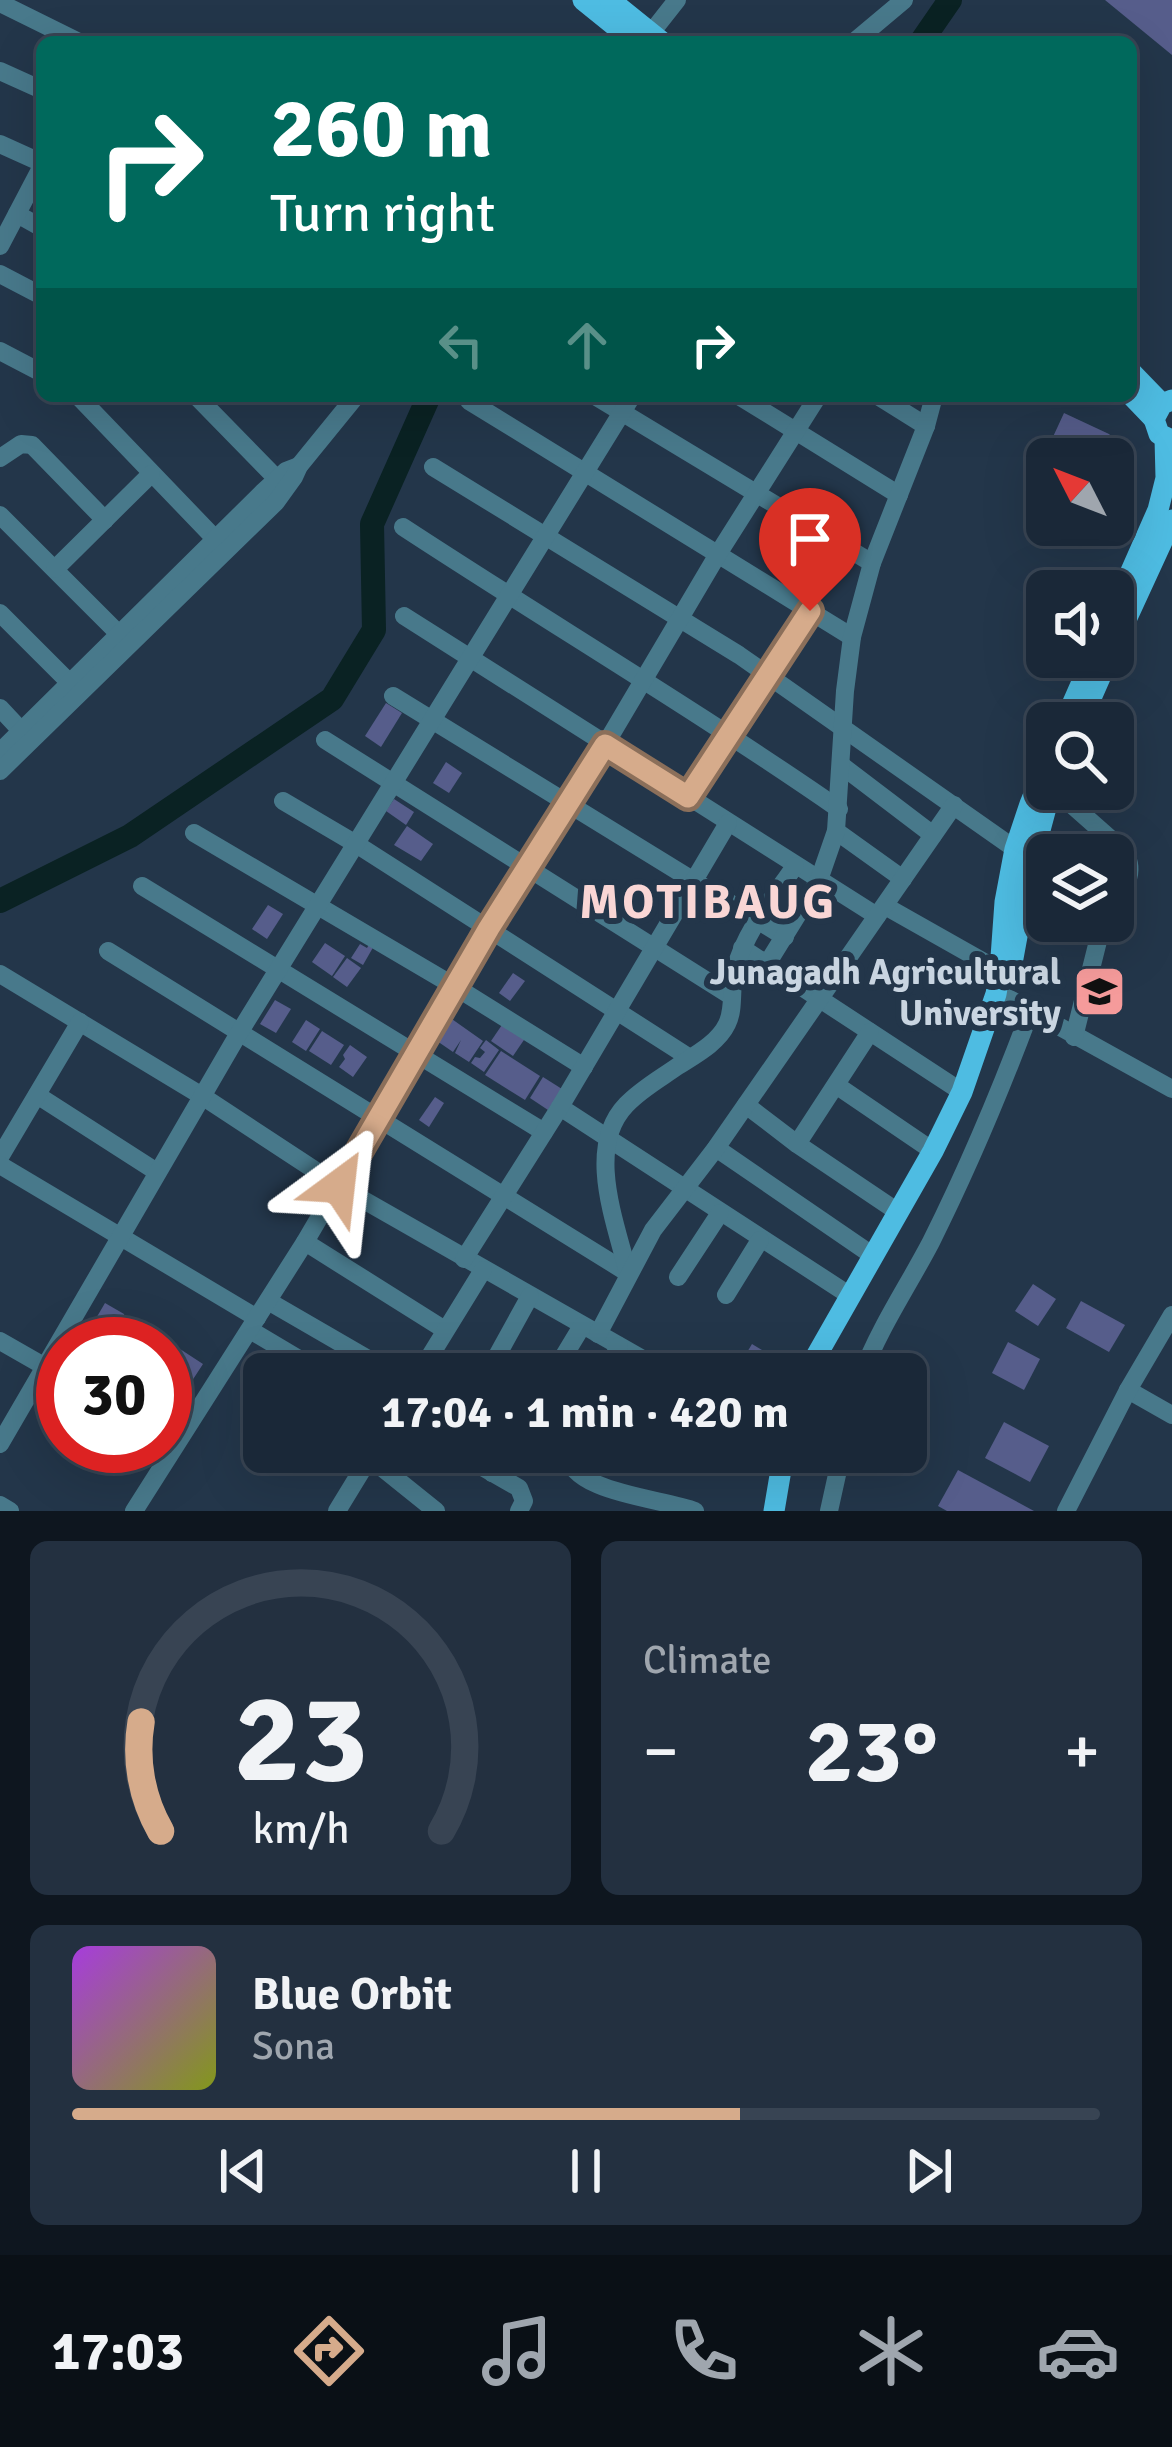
<!DOCTYPE html>
<meta charset="utf-8">
<style>
body{margin:0;font-family:Signika,sans-serif;background:#233040;color:#f1f3f6;height:100vh;display:flex;flex-direction:column;font-size:45px;white-space:nowrap}
*{box-sizing:border-box;margin:0}
p{font-size:39px;color:#9fa6ae}
.icon{flex:none;width:66px;height:66px;fill:none;stroke:currentColor;stroke-width:2;stroke-linecap:round;stroke-linejoin:round}
.map{position:relative;height:1511px;overflow:hidden}
.details{display:flex;flex-direction:column;gap:30px;padding:30px;background:#0e161f;flex:1}
.details>*{flex:none}
.guide{position:absolute;left:36px;top:36px;width:1101px;height:366px;border-radius:18px;box-shadow:0 12px 48px #0002,0 0 0 3px #384453;background:#00695c;color:#fff;overflow:hidden}
.needle{width:78px;rotate:312deg}
.tools{position:absolute;left:1026px;top:438px;display:grid;gap:24px}
.tools a{display:grid;place-items:center;width:108px;height:108px;border-radius:18px;background:#1a2838;box-shadow:0 12px 48px #0002,0 0 0 3px #384453;font-size:60px}
.speed{position:absolute;left:36px;top:1317px;display:flex;gap:24px;font-size:60px;font-weight:700;text-align:center}
.speed>*{display:grid;place-content:center;width:156px;height:156px;border-radius:50%;background:#1a2838;box-shadow:0 12px 48px #0002,0 0 0 3px #384453;line-height:1}
.speed .limit{border:18px solid #d22;background:#fff;color:#111}
.pin{position:absolute;display:grid;place-items:center;width:102px;height:102px;color:#fff;margin:-123px -51px;border-radius:50% 50% 50% 0;rotate:-45deg;box-shadow:0 0 12px #0007}
.pin .icon{rotate:45deg}
.me{position:absolute;width:132px;margin:-66px;rotate:30deg;stroke-linejoin:round;filter:drop-shadow(0 0 9px #0008)}
.turn{display:flex;align-items:center;gap:42px;height:252px;padding:0 36px;font-size:54px}
.turn .icon{width:156px;height:156px;stroke-width:2.5}
.turn b{display:block;font-size:84px;line-height:102px}
.lanes{display:flex;align-items:center;height:114px;padding:0 36px;background:#0003;justify-content:center;gap:60px;direction:ltr}
.lanes .off{opacity:.35}
.big{font-size:90px;font-weight:800;line-height:1.1}
.details .widget{flex:1;display:flex;flex-direction:column;justify-content:center;gap:18px;min-width:0;padding:0 42px;border-radius:18px;background:#233040}
.details .dial{align-items:center;gap:0}
.dial svg{height:312px;overflow:visible;fill:none;stroke:#384453;stroke-width:7;stroke-linecap:round;text-anchor:middle}
.dial text{fill:#f1f3f6;stroke:none}
.song{display:flex;align-items:center;gap:36px}
.cover{width:144px;height:144px;border-radius:18px;background:linear-gradient(135deg,hsl(280 70% 55%),hsl(70 70% 35%))}
.played{height:12px;border-radius:6px;background:linear-gradient(90deg,#d6ab8b 65%,#384453 65%)}
.keys{display:flex;justify-content:space-around;direction:ltr}
.heat{display:flex;justify-content:space-between;align-items:center;font-size:66px;direction:ltr}
.details .tiles{flex:1;display:grid;gap:30px;grid-template-columns:1fr 1fr}
.widget:last-child{grid-column:span 2}
.trip{position:absolute;left:243px;top:1353px;width:684px;height:120px;border-radius:18px;background:#1a2838;box-shadow:0 12px 48px #0002,0 0 0 3px #384453;font-weight:800;line-height:120px;text-align:center}
.menu{display:flex;height:192px;justify-content:space-around;align-items:center;background:#0a1016;color:#9fa6ae}
.menu .icon{width:84px;height:84px}
.menu .active{color:#d6ab8b}
.menu b{font-size:54px;color:#f1f3f6}
.map>svg:first-child{display:block}
.lines{fill:none;stroke-linecap:round;stroke-linejoin:round}
.river{stroke:#0a2223;stroke-width:24}
.building{fill:#565d8b}
.minor{stroke:#48798b;stroke-width:18}
.major{stroke:#4ebce2;stroke-width:21}
.route-casing{stroke:#8b6f5a;stroke-width:30}
.route{stroke:#d6ab8b;stroke-width:21}
.labels{text-anchor:middle;stroke-width:12;stroke-linejoin:round;paint-order:stroke}
.poi-label{font-size:36px;font-weight:bold;fill:#c9d5e1;stroke:#23364a;text-anchor:end}
.district-label{font-size:48px;font-weight:bold;letter-spacing:3px;fill:#f9d6d5;stroke:#23364a}
</style>
<div class="map">
<svg width="1172" height="1511" viewBox="0 0 1172 1511">
<rect width="100%" height="100%" fill="#23364a"/>
<g class="lines">
<g class="river">
<path d="M921,42L950,0"/>
<path d="M0,901L130,836L332,699L374,630L372,524L429,396"/>
</g>
</g>
<g class="building">
<path d="M1105,0H1172V55Z"/>
<path d="M1064,413L1109,434L1116,441L1122,440L1123,447L1114,444L1112,452L1120,459H1118L1113,470V459H1047V475L1035,469L1043,453L1046,452Z"/>
<path d="M386,703L402,713L381,747L365,736Z"/>
<path d="M446,762L462,773L449,793L433,783Z"/>
<path d="M394,799L414,812L406,825L386,811Z"/>
<path d="M407,826L433,844L421,861L394,845Z"/>
<path d="M268,905L283,914L267,939L252,929Z"/>
<path d="M371,941L375,944L363,965L351,958L360,944L367,948Z"/>
<path d="M325,943L345,956L332,976L312,962Z"/>
<path d="M347,958L361,968L347,987L333,977Z"/>
<path d="M513,973L525,981L510,1001L499,993Z"/>
<path d="M275,1000L291,1009L276,1033L260,1024Z"/>
<path d="M449,1017L483,1041L469,1062L455,1053L461,1040L453,1052L437,1041L444,1033L440,1030Z"/>
<path d="M506,1019L528,1034L513,1056L491,1041Z"/>
<path d="M306,1020L320,1029L306,1051L292,1042Z"/>
<path d="M322,1031L344,1045L331,1065L309,1051Z"/>
<path d="M486,1040L499,1050L484,1072L471,1063L475,1057L480,1058L485,1052L480,1048Z"/>
<path d="M350,1045L367,1057L353,1077L339,1067L345,1059L343,1055Z"/>
<path d="M501,1051L540,1076L525,1100L485,1075Z"/>
<path d="M543,1077L562,1089L548,1110L530,1098Z"/>
<path d="M435,1097L444,1103L429,1127L419,1120Z"/>
<path d="M1033,1284L1056,1299L1038,1326L1015,1311Z"/>
<path d="M1081,1301L1125,1325L1109,1352L1066,1328Z"/>
<path d="M105,1303L124,1314L125,1323L131,1327L126,1334L139,1344H81Z"/>
<path d="M1008,1342L1040,1359L1024,1390L992,1373Z"/>
<path d="M752,1344L793,1369L789,1374H734Z"/>
<path d="M171,1346L177,1352L180,1349L203,1364L173,1410L165,1407L166,1351Z"/>
<path d="M1004,1422L1049,1446L1030,1482L985,1458Z"/>
<path d="M958,1470L1034,1511H947L938,1506Z"/>
</g>
<g class="lines">
<g class="minor">
<path d="M0,3L79,42"/>
<path d="M651,33L677,0"/>
<path d="M854,42L904,0"/>
<path d="M0,71L42,90"/>
<path d="M0,144L42,163"/>
<path d="M17,214L42,228"/>
<path d="M0,246L42,166"/>
<path d="M0,274L42,296"/>
<path d="M0,351L42,373"/>
<path d="M78,396L224,548"/>
<path d="M196,396L283,485"/>
<path d="M595,396L872,563"/>
<path d="M739,396L899,495"/>
<path d="M878,396L926,426"/>
<path d="M469,401L852,637"/>
<path d="M0,458L21,444L32,445L105,520"/>
<path d="M433,467L739,655L1015,849"/>
<path d="M0,515L126,641"/>
<path d="M403,527C548,622 696,710 839,809"/>
<path d="M55,569L151,474"/>
<path d="M0,613L77,690"/>
<path d="M404,616L877,916"/>
<path d="M393,696L785,937"/>
<path d="M0,708L28,738"/>
<path d="M325,740L731,996"/>
<path d="M0,752L263,492L286,471L299,466"/>
<path d="M841,765L933,835"/>
<path d="M0,771L276,502L294,477L299,466L356,396"/>
<path d="M1054,789L1123,850C1137,871 1126,885 1113,904"/>
<path d="M688,797L810,611"/>
<path d="M283,801L356,844L690,1058"/>
<path d="M836,831L903,879"/>
<path d="M194,833L454,986L584,1067"/>
<path d="M142,886L544,1132"/>
<path d="M885,906L1000,971"/>
<path d="M742,948L962,1092"/>
<path d="M108,951L628,1273"/>
<path d="M767,964L819,880L836,831L845,691L852,637L872,563L926,426L934,396"/>
<path d="M0,974L202,1096L339,1186L669,1374"/>
<path d="M1006,997L1172,1089"/>
<path d="M1074,1037L1103,921"/>
<path d="M836,1085L933,1151"/>
<path d="M37,1095L157,1172"/>
<path d="M746,1105L797,1144L898,1212"/>
<path d="M560,1107L849,1295"/>
<path d="M797,1144L870,1032"/>
<path d="M716,1148L872,1255"/>
<path d="M0,1157L80,1022"/>
<path d="M0,1165L257,1318"/>
<path d="M305,1242L445,1330"/>
<path d="M464,1259L560,1107L728,823"/>
<path d="M628,1273C616,1223 585,1148 626,1105C641,1089 661,1078 678,1066C695,1055 718,1043 727,1024C735,1008 730,987 735,970C745,931 773,898 795,866"/>
<path d="M678,1277L720,1213"/>
<path d="M726,1295L760,1240"/>
<path d="M268,1301L394,1374"/>
<path d="M250,1330L324,1374"/>
<path d="M598,1334L653,1230L716,1148L954,805"/>
<path d="M0,1341L63,1377"/>
<path d="M419,1374L483,1270"/>
<path d="M487,1374L530,1296"/>
<path d="M553,1374L582,1326"/>
<path d="M605,1374L619,1346"/>
<path d="M862,1374C880,1327 908,1286 931,1242C969,1166 1000,1092 1030,1012"/>
<path d="M1128,1390L1172,1415"/>
<path d="M0,1444L239,1033L632,396"/>
<path d="M456,1452L519,1488L524,1501L519,1511"/>
<path d="M567,1452C570,1494 663,1498 695,1511"/>
<path d="M370,1458L436,1511"/>
<path d="M492,1473L505,1452"/>
<path d="M0,1505L10,1511"/>
<path d="M134,1511L305,1242L489,928L605,745L718,554L818,396"/>
<path d="M337,1511L373,1452"/>
<path d="M829,1511L842,1452"/>
<path d="M1066,1511L1128,1390L1172,1315"/>
</g>
<g class="major">
<path d="M583,0L635,42"/>
<path d="M610,0L662,42"/>
<path d="M1131,372L1162,404"/>
<path d="M1131,395L1154,419"/>
<path d="M1172,400L1162,404L1154,419L1159,434L1172,440"/>
<path d="M1113,612L1158,510L1166,478L1165,438"/>
<path d="M1113,648L1172,520"/>
<path d="M1064,723L1093,657"/>
<path d="M1080,723L1109,657"/>
<path d="M1013,958L1029,871L1051,789"/>
<path d="M806,1374L933,1151L962,1092L996,994L1000,971L1005,902L1015,849L1030,804L1047,763"/>
<path d="M774,1511L784,1452"/>
</g>
</g>
<g class="lines">
<defs>
<path id="route" d="M339,1186L489,928L605,745L688,797L810,611"/>
</defs>
<use href="#route" class="route-casing"/>
<use href="#route" class="route"/>
</g>
<defs>
<symbol id="university-square" viewBox="-11 -11 22 22"><rect x="-9" y="-9" width="18" height="18" rx="4" fill="#f59b9b" stroke="#23364a"/><path d="M0-5L7-2L0 1L-7-2ZM-4 1L0 2.5L4 1V4Q0 6-4 4Z" fill="#111"/></symbol>
</defs>
<g fill-rule="evenodd">
<use href="#university-square" x="1070" y="962" width="59" height="59"/>
</g>
<g class="labels">
<g class="poi-label">
<text x="1061" y="984">Junagadh Agricultural<tspan x="1061" dy="41">University</tspan></text>
</g>
<g class="district-label">
<text x="708" y="918">MOTIBAUG</text>
</g>
</g>
</svg>
<div class="tools">
<a><svg class="needle" viewBox="-14 -14 28 28"><path d="M0-13l5 13h-10z" fill="#e53935"/><path d="M0 13l5-13h-10z" fill="#9fa6ae"/></svg></a>
<a><svg class="icon" aria-label="sound" viewBox="0 0 24 24"><path d="M4 9h4l5-4v14l-5-4H4zM17 9q2 3 0 6"/></svg></a>
<a><svg class="icon" aria-label="search" viewBox="0 0 24 24"><circle cx="10" cy="10" r="6"/><path d="M15 15l6 6"/></svg></a>
<a><svg class="icon" aria-label="layers" viewBox="0 0 24 24"><path d="M12 4l9 5-9 5-9-5zM3 14l9 5 9-5"/></svg></a>
</div>
<div class="speed"><div class="limit">30</div></div>
<div class="pin" style="left:810px;top:611px;background:#d93025"><svg class="icon" aria-label="arrive" viewBox="0 0 24 24"><path d="M6 21V4h12l-3 4 3 4H6"/></svg></div>
<svg class="me" style="left:339px;top:1186px" viewBox="-20 -20 40 40"><path d="M0-17L14 15 0 8-14 15z" fill="#d6ab8b" stroke="#fff" stroke-width="4"/></svg>
<div class="trip">17:04 · 1 min · 420 m</div>
<div class="guide">
<div class="turn"><svg class="icon" aria-label="right" viewBox="0 0 24 24"><path d="M7 20v-9h11M14 6l5 5-5 5"/></svg><div><b>260 m</b>Turn right</div></div>
<div class="lanes"><svg class="icon off" aria-label="left" viewBox="0 0 24 24"><path d="M17 20v-9H6M10 6l-5 5 5 5"/></svg><svg class="icon off" aria-label="ahead" viewBox="0 0 24 24"><path d="M12 20V5M6 11l6-6 6 6"/></svg><svg class="icon" aria-label="right" viewBox="0 0 24 24"><path d="M7 20v-9h11M14 6l5 5-5 5"/></svg></div>
</div>
</div>
<section class="details">
<div class="tiles">
<div class="widget dial"><svg viewBox="0 0 100 80">
<path d="M14 69A42 42 0 1 1 86 69"/>
<path d="M14 69A42 42 0 0 1 9 41" stroke="#d6ab8b"/>
<text x="50" y="56" font-size="32" font-weight="700">23</text>
<text x="50" y="72" font-size="11">km/h</text>
</svg></div>
<div class="widget"><p>Climate</p>
<div class="heat"><a>−</a><b class="big">23°</b><a>+</a></div>
</div>
<div class="widget">
<div class="song"><i class="cover"></i><div><b>Blue Orbit</b><p>Sona</p></div></div>
<div class="played"></div>
<div class="keys"><svg class="icon" aria-label="previous" viewBox="0 0 24 24"><path d="M18 5L8 12l10 7zM5 5v14"/></svg><svg class="icon" aria-label="pause" viewBox="0 0 24 24"><path d="M8 5v14M16 5v14"/></svg><svg class="icon" aria-label="next" viewBox="0 0 24 24"><path d="M6 5l10 7-10 7zM19 5v14"/></svg></div>
</div>
</div>
</section>
<nav class="menu">
<b>17:03</b>
<svg class="icon active" aria-label="directions" viewBox="0 0 24 24"><path d="M12 3l9 9-9 9-9-9zM9 14v-3h6M13 9l2 2-2 2"/></svg>
<svg class="icon" aria-label="music" viewBox="0 0 24 24"><path d="M9 18V5l10-2v13"/><circle cx="6" cy="18" r="3"/><circle cx="16" cy="16" r="3"/></svg>
<svg class="icon" aria-label="phone" viewBox="0 0 24 24"><path d="M5 4h4l2 5-3 2q2 4 5 5l2-3 5 2v4C11 20 4 13 5 4z"/></svg>
<svg class="icon" aria-label="climate" viewBox="0 0 24 24"><path d="M12 3v18M4 7l16 10M4 17L20 7"/></svg>
<svg class="icon" aria-label="car" viewBox="0 0 24 24"><path d="M5 17H2v-5l4-1 3-4h7l3 4 3 1v5h-3M9 17h6M6 11h13"/><circle cx="7" cy="17" r="2"/><circle cx="17" cy="17" r="2"/></svg>
</nav>
